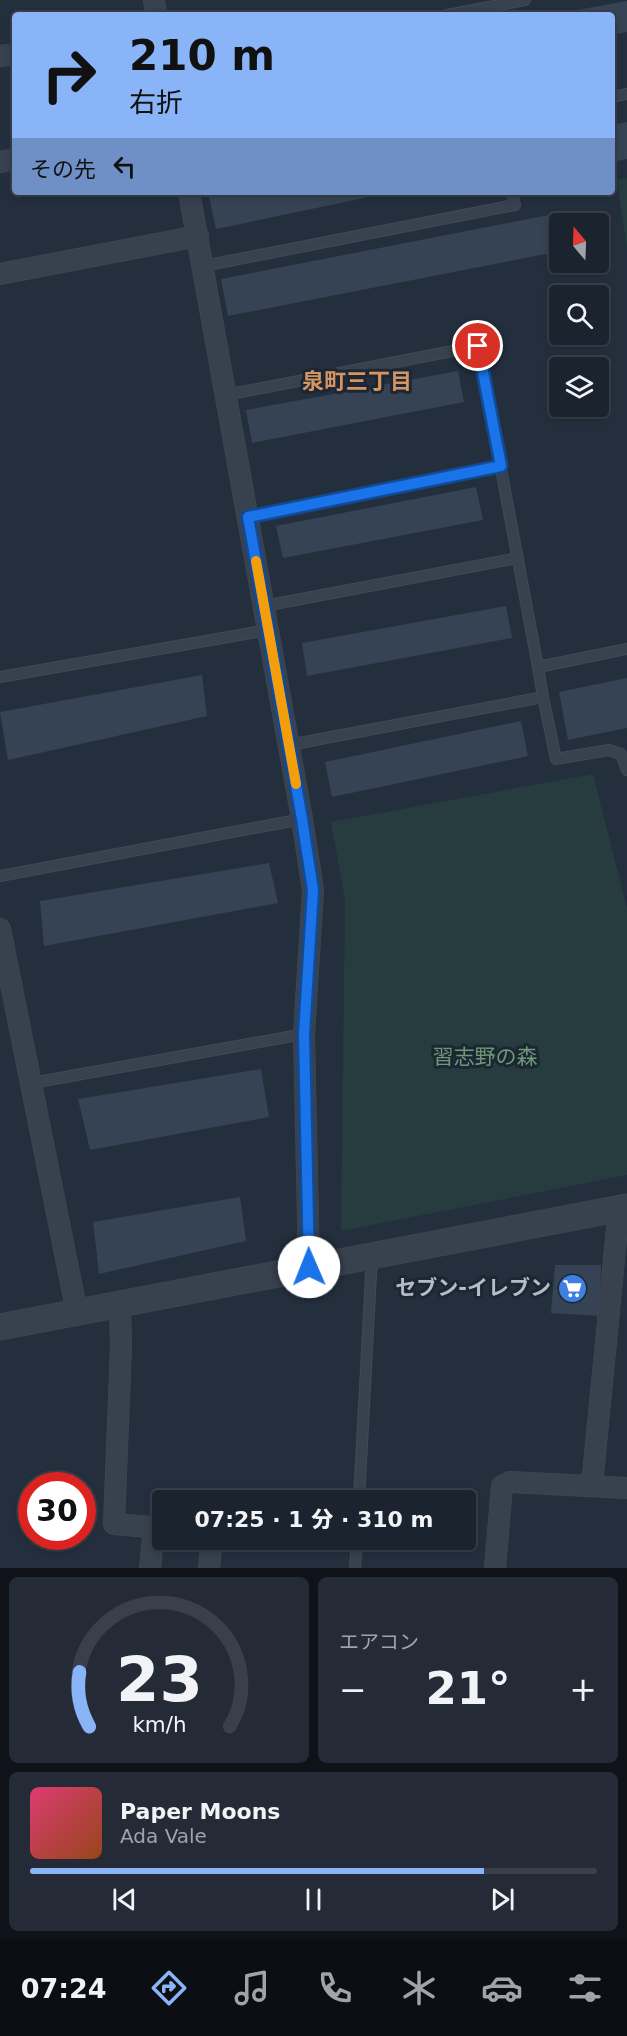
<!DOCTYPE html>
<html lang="ja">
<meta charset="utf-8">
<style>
body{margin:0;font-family:"DejaVu Sans","Noto Sans JP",sans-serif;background:#242b36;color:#f1f3f6;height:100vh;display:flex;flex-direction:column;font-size:22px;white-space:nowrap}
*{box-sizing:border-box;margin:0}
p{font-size:20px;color:#a0a4aa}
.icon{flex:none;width:33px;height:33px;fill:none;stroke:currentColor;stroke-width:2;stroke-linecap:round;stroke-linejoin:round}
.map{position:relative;height:1568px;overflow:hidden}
.drawer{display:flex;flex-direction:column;gap:9px;padding:9px;background:#0f1319;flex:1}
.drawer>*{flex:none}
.hud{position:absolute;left:12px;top:12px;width:603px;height:183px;border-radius:6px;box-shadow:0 3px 9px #0003,0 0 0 2px #39404a;background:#8ab4f8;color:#111;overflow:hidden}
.needle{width:39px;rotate:341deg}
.controls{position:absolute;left:549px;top:213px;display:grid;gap:12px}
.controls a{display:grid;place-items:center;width:60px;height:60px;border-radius:6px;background:#1b232e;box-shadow:0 3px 9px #0003,0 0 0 2px #39404a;font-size:30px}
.speed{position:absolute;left:18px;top:1472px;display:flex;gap:12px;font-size:30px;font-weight:700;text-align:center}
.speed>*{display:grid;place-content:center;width:78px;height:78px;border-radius:50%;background:#1b232e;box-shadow:0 3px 9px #0003,0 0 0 2px #39404a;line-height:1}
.speed .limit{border:9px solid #d22;background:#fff;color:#111}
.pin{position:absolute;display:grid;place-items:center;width:51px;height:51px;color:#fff;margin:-26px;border:3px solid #fff;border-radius:50%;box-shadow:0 2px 6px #0007}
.me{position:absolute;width:66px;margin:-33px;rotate:359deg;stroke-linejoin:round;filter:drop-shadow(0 0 4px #0008)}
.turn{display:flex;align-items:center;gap:21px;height:126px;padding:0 18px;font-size:27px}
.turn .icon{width:78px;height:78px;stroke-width:2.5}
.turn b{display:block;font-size:42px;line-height:51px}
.then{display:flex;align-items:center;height:57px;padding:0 18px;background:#0003;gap:12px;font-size:22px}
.big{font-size:45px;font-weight:800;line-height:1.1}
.drawer .card{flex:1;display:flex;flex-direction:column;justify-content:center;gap:9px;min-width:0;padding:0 21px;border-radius:9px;background:#242b36}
.drawer .dial{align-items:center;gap:0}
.dial svg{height:156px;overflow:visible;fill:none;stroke:#39404a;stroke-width:7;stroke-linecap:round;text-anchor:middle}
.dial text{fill:#f1f3f6;stroke:none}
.song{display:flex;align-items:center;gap:18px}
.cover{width:72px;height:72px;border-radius:9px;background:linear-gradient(135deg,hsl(340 70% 55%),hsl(20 70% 35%))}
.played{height:6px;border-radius:3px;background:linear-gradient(90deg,#8ab4f8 80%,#39404a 80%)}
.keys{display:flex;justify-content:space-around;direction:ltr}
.heat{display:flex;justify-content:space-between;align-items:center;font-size:33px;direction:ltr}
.drawer .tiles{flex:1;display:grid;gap:9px;grid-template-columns:1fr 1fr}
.card:last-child{grid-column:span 2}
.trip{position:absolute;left:152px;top:1490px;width:324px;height:60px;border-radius:6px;background:#1b232e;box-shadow:0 3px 9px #0003,0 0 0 2px #39404a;font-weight:800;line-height:60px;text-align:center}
.dock{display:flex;height:96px;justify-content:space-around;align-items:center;background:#0b0e12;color:#a0a4aa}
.dock .icon{width:42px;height:42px}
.dock .active{color:#8ab4f8}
.dock b{font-size:27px;color:#f1f3f6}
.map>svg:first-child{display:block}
.green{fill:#263c3f}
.building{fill:#364354}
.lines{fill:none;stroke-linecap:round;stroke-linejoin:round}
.service-casing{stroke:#414a57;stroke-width:12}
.minor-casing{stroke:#414a57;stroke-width:22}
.tertiary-casing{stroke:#414a57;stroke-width:27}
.service{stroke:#38414e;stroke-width:10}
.minor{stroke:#38414e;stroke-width:21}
.tertiary{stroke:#38414e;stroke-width:26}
.route-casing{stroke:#114b97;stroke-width:15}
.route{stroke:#1a73e8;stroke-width:10}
.slow{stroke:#f59e0b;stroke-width:10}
.labels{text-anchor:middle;stroke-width:6;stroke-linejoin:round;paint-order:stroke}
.park-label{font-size:21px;fill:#6b9a76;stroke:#1d2633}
.poi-label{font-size:21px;font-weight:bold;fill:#b4bcc9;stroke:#1d2633;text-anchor:end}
.neighbourhood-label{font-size:22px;font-weight:bold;fill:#d59563;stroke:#1d2633}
</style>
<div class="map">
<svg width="627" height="1568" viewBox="0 0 627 1568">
<rect width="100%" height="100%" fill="#242f3e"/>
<g class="green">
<path d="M627,178V249L617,180Z"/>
<path d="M593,774L627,908V1175L341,1231L345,900L331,822Z"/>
</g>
<g class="building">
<path d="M627,1V32L612,35V15H571V11Z"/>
<path d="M627,122V159L612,162V125Z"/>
<path d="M208,192H388V193L216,229Z"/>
<path d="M549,215L556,252L228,316L221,279Z"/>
<path d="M458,371L464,402L252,443L246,410Z"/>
<path d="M476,487L483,520L283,558L276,526Z"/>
<path d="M506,606L512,638L307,676L302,643Z"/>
<path d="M202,675L207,716L8,760L0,712Z"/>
<path d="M627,678V728L568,740L559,692Z"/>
<path d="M521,721L528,756L332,797L325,762Z"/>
<path d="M269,863L278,903L44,946L40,901Z"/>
<path d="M261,1069L269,1117L90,1150L78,1099Z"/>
<path d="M240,1197L246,1241L99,1274L93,1222Z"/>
<path d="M555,1265H601L599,1316L551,1313Z"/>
</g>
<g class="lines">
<defs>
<g id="service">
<path d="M447,15L525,0"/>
<path d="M612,97L627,94"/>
<path d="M203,266L515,205L512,192"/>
<path d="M226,395L478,346L538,667L627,649"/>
<path d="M248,517L501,466"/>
<path d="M264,606L518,558"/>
<path d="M0,677L268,630"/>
<path d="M543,697L556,759L609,750L621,754L627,770"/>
<path d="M289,745L543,697L538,667"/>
<path d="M0,876L302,819"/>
<path d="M32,1083L304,1034"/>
<path d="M359,1500L372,1256"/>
<path d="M355,1568L357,1539"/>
</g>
<g id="minor">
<path d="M154,0L156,15"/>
<path d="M0,56L15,54"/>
<path d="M0,162L15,159"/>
<path d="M189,192L302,819L313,890L304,1034L309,1267"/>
<path d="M0,274L198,236"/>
<path d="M0,929L77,1313"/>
<path d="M120,1305L121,1347L114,1524L162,1528"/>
<path d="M592,1485L619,1208"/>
<path d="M150,1568L154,1528"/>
<path d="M209,1568L212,1539"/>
<path d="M495,1568L502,1486L510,1482L627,1488"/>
</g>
<path id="tertiary" d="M0,1327L627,1207"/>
</defs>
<use href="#service" class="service-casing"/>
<use href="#minor" class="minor-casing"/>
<use href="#tertiary" class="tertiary-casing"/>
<use href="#service" class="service"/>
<use href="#minor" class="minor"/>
<use href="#tertiary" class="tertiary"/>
</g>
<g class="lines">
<defs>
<path id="route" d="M309,1267L304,1034L313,890L302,819L248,517L501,466L478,346"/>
</defs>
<use href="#route" class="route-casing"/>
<use href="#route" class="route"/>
<path class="slow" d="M256,561L296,784"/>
</g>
<defs>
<symbol id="supermarket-disc" viewBox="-11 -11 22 22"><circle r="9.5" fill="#3f7fe0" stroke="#1d2633"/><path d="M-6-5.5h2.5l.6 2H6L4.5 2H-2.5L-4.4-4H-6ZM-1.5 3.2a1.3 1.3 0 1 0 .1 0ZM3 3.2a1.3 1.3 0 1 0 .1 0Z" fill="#fff"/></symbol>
</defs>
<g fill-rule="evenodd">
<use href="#supermarket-disc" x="556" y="1272" width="33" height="33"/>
</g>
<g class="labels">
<g class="park-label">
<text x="485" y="1064">習志野の森</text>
</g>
<g class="poi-label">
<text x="551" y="1295">セブン-イレブン</text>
</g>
<g class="neighbourhood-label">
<text x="357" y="389">泉町三丁目</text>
</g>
</g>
</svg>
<div class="controls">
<a><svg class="needle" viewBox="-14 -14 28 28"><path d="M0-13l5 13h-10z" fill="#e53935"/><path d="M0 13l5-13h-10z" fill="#a0a4aa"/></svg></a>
<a><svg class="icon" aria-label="search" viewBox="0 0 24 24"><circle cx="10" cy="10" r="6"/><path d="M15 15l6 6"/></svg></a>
<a><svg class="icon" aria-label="layers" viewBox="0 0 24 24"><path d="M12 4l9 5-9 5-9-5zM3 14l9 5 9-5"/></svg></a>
</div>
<div class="speed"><div class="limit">30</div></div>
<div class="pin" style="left:478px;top:346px;background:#d93025"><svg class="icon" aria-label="arrive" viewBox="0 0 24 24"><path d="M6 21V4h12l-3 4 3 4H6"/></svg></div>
<svg class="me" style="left:309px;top:1267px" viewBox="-20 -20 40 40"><circle r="19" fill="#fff"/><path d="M0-13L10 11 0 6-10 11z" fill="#1a73e8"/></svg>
<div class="trip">07:25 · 1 分 · 310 m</div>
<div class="hud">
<div class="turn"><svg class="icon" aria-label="right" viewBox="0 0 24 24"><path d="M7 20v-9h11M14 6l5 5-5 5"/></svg><div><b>210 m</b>右折</div></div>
<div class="then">その先<svg class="icon" aria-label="left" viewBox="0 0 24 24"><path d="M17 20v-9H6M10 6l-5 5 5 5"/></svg></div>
</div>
</div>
<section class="drawer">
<div class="tiles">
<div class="card dial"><svg viewBox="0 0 100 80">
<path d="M14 69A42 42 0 1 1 86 69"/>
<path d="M14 69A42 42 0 0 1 9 41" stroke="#8ab4f8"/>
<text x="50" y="56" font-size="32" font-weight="700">23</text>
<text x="50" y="72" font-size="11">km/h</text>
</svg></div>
<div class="card"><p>エアコン</p>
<div class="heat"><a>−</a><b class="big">21°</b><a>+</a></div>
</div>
<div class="card">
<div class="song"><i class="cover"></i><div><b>Paper Moons</b><p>Ada Vale</p></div></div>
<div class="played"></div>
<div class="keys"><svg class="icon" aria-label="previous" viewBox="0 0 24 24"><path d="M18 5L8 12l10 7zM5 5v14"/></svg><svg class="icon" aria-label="pause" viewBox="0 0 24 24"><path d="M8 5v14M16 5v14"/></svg><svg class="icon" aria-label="next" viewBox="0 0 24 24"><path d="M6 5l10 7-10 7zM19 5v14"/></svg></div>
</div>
</div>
</section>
<nav class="dock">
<b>07:24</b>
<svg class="icon active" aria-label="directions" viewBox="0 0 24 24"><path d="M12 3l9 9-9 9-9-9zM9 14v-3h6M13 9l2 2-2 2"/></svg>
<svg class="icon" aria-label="music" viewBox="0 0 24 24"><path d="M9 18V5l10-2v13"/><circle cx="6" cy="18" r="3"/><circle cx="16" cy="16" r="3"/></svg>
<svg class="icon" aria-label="phone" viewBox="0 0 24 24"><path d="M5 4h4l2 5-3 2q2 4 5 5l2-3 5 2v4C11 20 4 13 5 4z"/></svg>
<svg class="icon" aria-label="climate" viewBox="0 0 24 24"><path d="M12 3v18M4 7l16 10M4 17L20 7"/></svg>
<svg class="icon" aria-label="car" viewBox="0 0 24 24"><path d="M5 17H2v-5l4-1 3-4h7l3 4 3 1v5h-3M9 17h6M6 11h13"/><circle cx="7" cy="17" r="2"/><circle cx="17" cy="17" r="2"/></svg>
<svg class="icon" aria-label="filters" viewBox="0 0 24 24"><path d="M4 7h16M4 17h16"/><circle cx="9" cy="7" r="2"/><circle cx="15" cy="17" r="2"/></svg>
</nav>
